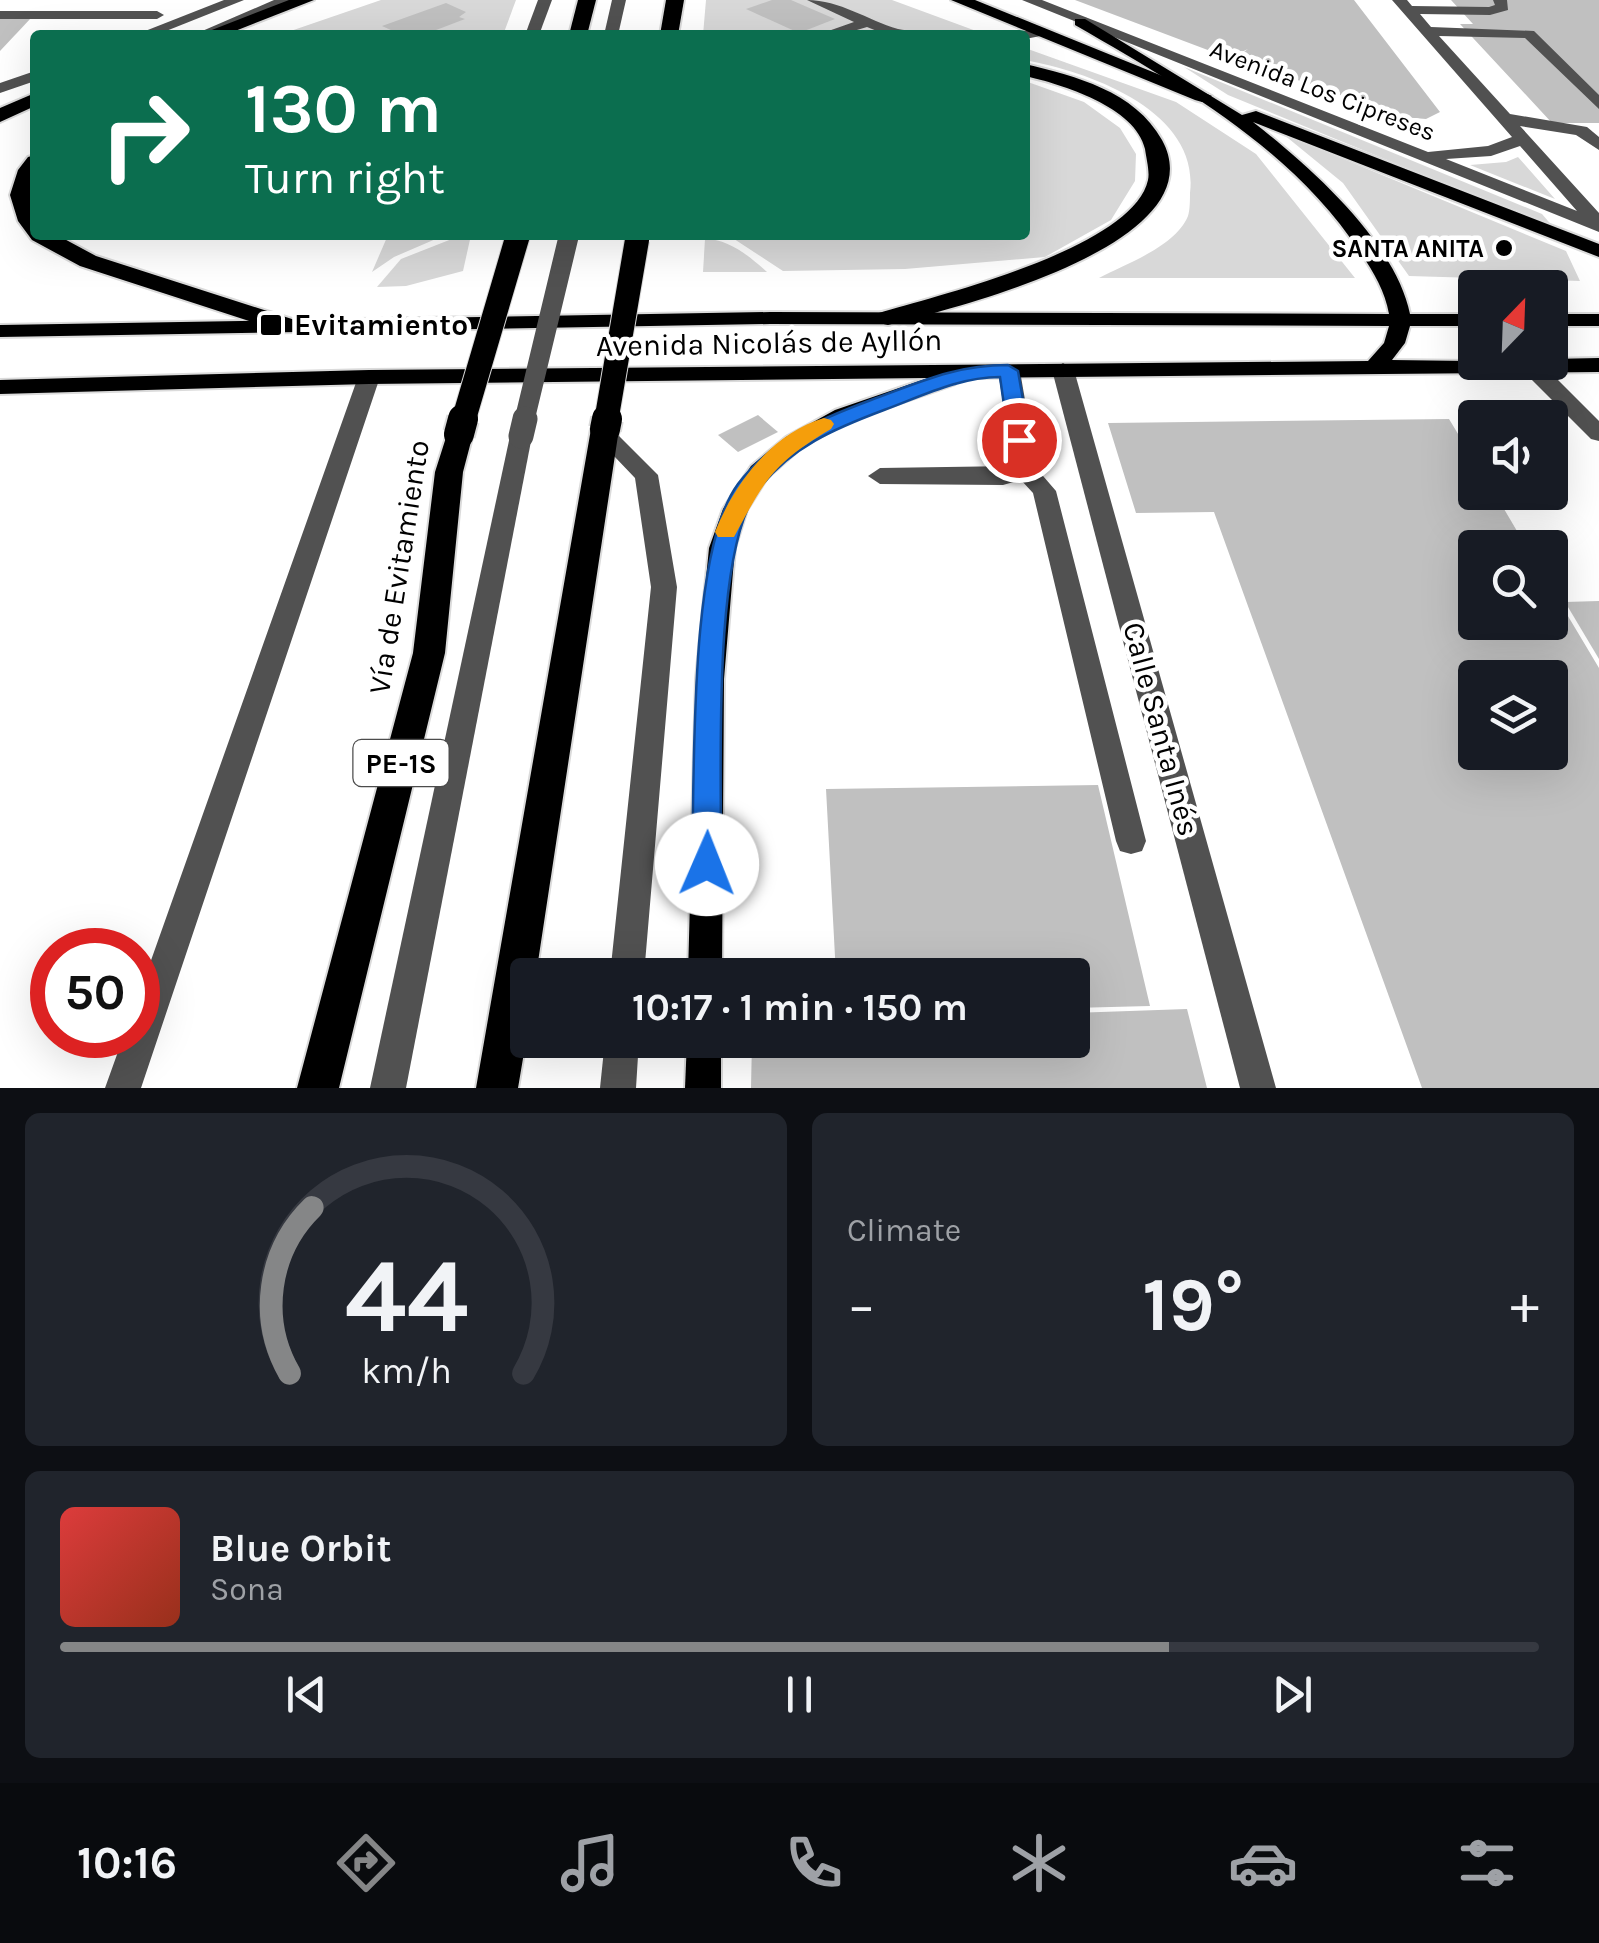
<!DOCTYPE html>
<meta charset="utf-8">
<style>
body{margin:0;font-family:Karla,sans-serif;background:#20242c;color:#f1f3f6;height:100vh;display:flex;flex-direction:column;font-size:38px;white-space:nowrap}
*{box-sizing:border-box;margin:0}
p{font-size:32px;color:#9ea1a6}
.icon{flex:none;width:55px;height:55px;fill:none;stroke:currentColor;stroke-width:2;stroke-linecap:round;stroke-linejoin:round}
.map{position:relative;height:1088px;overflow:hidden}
.side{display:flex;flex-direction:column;gap:25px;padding:25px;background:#0d0f14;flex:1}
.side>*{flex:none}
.hud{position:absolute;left:30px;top:30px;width:1000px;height:210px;border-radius:10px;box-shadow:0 10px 40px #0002;background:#0b6e4f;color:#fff;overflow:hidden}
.needle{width:65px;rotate:23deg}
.fabs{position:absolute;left:1458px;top:270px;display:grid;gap:20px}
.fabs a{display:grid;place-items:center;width:110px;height:110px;border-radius:10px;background:#171b24;box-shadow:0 10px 40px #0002;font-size:50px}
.speed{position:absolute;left:30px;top:928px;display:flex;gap:20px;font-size:50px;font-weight:700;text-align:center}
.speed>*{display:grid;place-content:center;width:130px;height:130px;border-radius:50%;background:#171b24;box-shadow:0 10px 40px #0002;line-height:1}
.speed .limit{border:15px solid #d22;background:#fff;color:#111}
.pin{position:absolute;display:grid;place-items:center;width:85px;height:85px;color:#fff;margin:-42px;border:5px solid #fff;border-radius:50%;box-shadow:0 2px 10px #0007}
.me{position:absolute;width:110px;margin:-55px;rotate:1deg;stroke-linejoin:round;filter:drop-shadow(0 0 8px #0008)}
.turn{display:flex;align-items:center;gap:35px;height:210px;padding:0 50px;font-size:45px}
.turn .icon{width:130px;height:130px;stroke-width:2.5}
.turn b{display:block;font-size:70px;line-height:85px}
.big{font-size:75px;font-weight:700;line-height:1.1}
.side .card{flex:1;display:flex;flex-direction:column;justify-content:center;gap:15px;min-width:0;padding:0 35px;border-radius:15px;background:#20242c}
.side .dial{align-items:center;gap:0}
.dial svg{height:260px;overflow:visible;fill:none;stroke:#363941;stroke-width:7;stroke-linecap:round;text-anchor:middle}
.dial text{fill:#f1f3f6;stroke:none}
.song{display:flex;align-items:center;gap:30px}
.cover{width:120px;height:120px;border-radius:15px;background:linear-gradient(135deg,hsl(0 70% 55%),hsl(10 70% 35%))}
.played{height:10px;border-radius:5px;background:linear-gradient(90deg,#858687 75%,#363941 75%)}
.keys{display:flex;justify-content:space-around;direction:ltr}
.heat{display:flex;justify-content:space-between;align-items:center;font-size:55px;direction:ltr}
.side .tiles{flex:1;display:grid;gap:25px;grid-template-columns:1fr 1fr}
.card:last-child{grid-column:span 2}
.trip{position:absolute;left:510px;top:958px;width:580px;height:100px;border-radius:10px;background:#171b24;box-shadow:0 10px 40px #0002;font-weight:700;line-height:100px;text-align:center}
.dock{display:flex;height:160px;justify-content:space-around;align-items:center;background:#090b0e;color:#9ea1a6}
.dock .icon{width:70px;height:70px}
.dock .active{color:#858687}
.dock b{font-size:45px;color:#f1f3f6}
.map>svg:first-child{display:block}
.green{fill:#d8d8d8}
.building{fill:#c0c0c0;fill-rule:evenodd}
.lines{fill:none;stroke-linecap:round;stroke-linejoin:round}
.major-casing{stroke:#dbdbdb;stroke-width:4}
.highway-casing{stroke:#dbdbdb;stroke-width:4}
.minor{fill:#515151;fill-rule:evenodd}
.major{fill:#000;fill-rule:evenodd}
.highway{fill:#000;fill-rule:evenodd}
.highway-bridge-far1-casing{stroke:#dbdbdb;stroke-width:26;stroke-linecap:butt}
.highway-bridge-casing{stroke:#dbdbdb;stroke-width:34;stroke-linecap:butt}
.minor-bridge-far1{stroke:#515151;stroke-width:20}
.minor-bridge{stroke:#515151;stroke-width:25}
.highway-bridge-far1{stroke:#000;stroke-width:24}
.highway-bridge{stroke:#000;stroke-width:30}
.route{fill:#1a73e8;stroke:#114b97;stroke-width:2.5}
.slow{fill:#f59e0b}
.poi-dot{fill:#000;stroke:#fff;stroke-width:4}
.labels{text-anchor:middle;stroke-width:9;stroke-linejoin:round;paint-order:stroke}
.far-street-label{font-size:25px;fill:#000;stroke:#fff}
.far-poi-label{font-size:25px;font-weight:bold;fill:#000;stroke:#fff;text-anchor:end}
.shield{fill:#fff;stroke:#4c4c4c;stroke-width:2.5}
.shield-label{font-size:28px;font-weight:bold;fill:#000}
.poi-label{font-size:30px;font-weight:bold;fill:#000;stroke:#fff;text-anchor:start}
.street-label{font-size:30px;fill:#000;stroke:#fff}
</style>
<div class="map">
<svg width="1599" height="1088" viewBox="0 0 1599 1088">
<rect width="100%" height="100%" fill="#fff"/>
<g class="green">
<path d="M381,0H516L503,35H279Z"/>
<path d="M706,0H892L987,35H703Z"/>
<path d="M1025,48L1176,102L1256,154L1355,278H1099C1127,263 1175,247 1188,216C1190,210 1190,199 1190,193C1200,111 1090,72 1025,60Z"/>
<path d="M1184,67L1542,214L1554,228L1228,95Z"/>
<path d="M1025,81L1084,102L1120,128L1136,154L1135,181L1111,220L1045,257L905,269L783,271L728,235H1025Z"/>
<path d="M1283,134L1566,251L1580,281L1409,276L1343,183Z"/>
<path d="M1518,157L1555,199L1470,165L1506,162Z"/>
<path d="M388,235H445L394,257L372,272Z"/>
<path d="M462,235H471L463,271L406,286L377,287L401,259Z"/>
<path d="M705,239C729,239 749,256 767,272H703Z"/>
</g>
<g class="building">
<path d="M772,0H791L835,19L799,33L746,9Z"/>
<path d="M1075,0H1354L1440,112L1426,119L1402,117L1235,58L1248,49L1229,58Z"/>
<path d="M1451,0H1599V123H1552L1460,24H1473Z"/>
<path d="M446,3L466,12L459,17L465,19L423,35H402L382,26Z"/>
<path d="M0,18H31L0,51Z"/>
<path d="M758,415L778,432L738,452L718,435Z"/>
<path d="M1449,419L1475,462V492H1494L1527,548H1475V622H1550V586L1599,668V1088H1422L1214,512L1136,513L1108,423ZM1475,678H1550V752H1475Z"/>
<path d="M1599,601V659L1565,602Z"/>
<path d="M1098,785L1150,1006L1072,1008V975H836L826,789Z"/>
<path d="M1187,1009L1207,1088H751L752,1040H1072V1013Z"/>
</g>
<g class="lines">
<defs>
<g id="major">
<path d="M1075,19H1085L1242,115L1256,111L1599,244V257L1253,122C1309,166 1395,241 1410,314H1475V326H1410L1405,343L1392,360L1550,362V359L1599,358V372L957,378L955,384L851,420L802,447L767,478L747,510L735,548L724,679L722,975H688L696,679L709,548L723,509L751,466L786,437L835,410L928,378L369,384L0,394V380L369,370L1368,361L1384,343L1389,326L770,324L0,337V325L770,312L1389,314C1385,291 1373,271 1360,252C1291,147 1180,86 1075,25Z"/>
<rect x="1550" y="314" width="49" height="12"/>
<path d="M687,1040H721V1088H685Z"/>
</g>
<g id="highway">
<path d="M289,0H314L225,35H199Z"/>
<path d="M578,0H596L587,35H569Z"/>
<path d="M666,0H684L678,35H660Z"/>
<path d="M951,0H975L1212,96L1202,102L1195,100Z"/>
<path d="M1025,64C1075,76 1135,91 1162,140C1219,244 952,309 888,325L879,323L876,318L879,313C940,295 1133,248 1148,180C1150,172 1146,157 1145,149C1136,107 1061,84 1025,76Z"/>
<path d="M35,93V106L0,122V108Z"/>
<path d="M35,155L32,195L35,235H57L96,256L295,320L298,325L286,332L277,330L80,266L32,240L18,221L10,195L18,170L28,157Z"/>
<path d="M605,420L615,423L619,429L536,975H528V1029L518,1088H476L591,429L595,423Z"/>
<path d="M459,425L469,428L473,434L463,472L445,653L339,1088H297L413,653L435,472L449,428Z"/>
</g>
</defs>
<use href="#major" class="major-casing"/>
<use href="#highway" class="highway-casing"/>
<g class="minor">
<path d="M224,0H244L156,35H135Z"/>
<path d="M274,0H294L213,35H193Z"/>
<path d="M538,0H552L539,35H525Z"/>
<path d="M612,0H626L618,35H604Z"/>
<path d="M807,0C840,0 867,20 898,29C909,32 919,29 928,35H887L867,27L840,35H817L854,22Z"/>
<path d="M1022,0H1042L1428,152L1488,146L1512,137L1392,0H1407L1412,6L1489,7L1495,5L1493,0H1507L1508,10L1490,15L1420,14L1431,27L1534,31L1599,95V109L1525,38L1439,36L1510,114L1587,127L1599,137V150L1576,135L1520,126L1599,213V232ZM1520,146L1577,211L1446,159L1491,156Z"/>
<path d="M0,11H157L164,15L157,19H0Z"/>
<path d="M1022,31L1044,30L1051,34L1025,39V35H1015Z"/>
<path d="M35,71V81L0,93V83Z"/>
<path d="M1523,362H1540L1599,421V441L1591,439L1523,371Z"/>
<path d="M1063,363L1074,370L1276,1088H1240L1052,370Z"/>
<path d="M1009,364L1020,371L1037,469L1056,491L1146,841L1142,851L1131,854L1120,851L1116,841L1033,493L1021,480L1003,485L880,484L868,476L880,468L1013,466L998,371Z"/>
<path d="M369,370L380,377L141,1088H105L124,1035H138V997L358,377Z"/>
<path d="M604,427L612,429L658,475L677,587L644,975H610L651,587L635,478L593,434Z"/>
<path d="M521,429L532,436L406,1088H370L510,436Z"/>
<path d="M605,1040H639L636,1088H600Z"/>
</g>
<use href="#major" class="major"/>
<use href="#highway" class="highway"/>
<defs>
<g id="highway-bridge-far1">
<path d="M463,422L518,235"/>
<path d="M606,422L637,240"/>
</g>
<g id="highway-bridge">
<path d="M605,429L607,419"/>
<path d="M459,434L463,419"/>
</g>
</defs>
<use href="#highway-bridge-far1" class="highway-bridge-far1-casing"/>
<use href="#highway-bridge" class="highway-bridge-casing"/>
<path class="minor-bridge-far1" d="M524,422L569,235"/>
<path class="minor-bridge" d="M521,436L525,419"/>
<use href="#highway-bridge-far1" class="highway-bridge-far1"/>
<use href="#highway-bridge" class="highway-bridge"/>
</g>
<path class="route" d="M1008,365L1018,371L1030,440L1027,445H1012L1009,440L1000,377C959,377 922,396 884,410C836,428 790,447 758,490C711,553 722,780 721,864L717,873L707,877L697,873L692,864C695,775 688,552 738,484C772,439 820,419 871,400C920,382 955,365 1008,365Z"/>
<path class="slow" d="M824,418L831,420L834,424L831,429C772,464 765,480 734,537H718L715,532C734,484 772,433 824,418Z"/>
<g class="poi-dot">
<circle cx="1504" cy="248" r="10"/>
<rect x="259" y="313" width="24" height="24" rx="5"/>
</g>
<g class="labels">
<g class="far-street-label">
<text transform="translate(1323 90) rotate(21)" y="9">Avenida Los Cipreses</text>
</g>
<g class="far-poi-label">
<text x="1484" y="257">SANTA ANITA</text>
</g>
<rect class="shield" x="353.5" y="740" width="95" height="46" rx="8"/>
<g class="shield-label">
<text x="401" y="773">PE-1S</text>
</g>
<g class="poi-label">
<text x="294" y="335">Evitamiento</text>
</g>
<g class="street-label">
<text transform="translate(769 343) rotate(-1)" y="10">Avenida Nicolás de Ayllón</text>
<text transform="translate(399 567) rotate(-81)" y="10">Vía de Evitamiento</text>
<text transform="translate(1161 729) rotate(75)" y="10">Calle Santa Inés</text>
</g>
</g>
</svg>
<div class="fabs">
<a><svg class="needle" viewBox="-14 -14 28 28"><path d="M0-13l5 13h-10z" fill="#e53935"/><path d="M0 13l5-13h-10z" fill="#9ea1a6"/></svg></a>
<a><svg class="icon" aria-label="sound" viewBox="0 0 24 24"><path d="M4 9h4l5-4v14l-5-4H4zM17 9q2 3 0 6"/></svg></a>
<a><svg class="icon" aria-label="search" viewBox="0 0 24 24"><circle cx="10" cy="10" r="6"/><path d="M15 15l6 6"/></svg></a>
<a><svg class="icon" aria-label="layers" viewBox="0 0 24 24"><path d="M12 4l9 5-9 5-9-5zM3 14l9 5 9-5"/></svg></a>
</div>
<div class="speed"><div class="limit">50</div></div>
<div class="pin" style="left:1019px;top:440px;background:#d93025"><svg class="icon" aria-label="arrive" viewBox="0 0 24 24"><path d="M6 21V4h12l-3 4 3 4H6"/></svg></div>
<svg class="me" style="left:707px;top:864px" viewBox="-20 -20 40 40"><circle r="19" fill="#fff"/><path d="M0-13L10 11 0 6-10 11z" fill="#1a73e8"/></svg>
<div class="trip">10:17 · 1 min · 150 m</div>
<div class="hud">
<div class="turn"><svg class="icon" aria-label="right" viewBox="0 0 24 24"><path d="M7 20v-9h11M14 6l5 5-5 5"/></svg><div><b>130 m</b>Turn right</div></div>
</div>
</div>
<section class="side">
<div class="tiles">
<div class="card dial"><svg viewBox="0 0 100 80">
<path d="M14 69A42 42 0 1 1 86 69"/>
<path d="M14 69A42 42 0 0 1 21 18" stroke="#858687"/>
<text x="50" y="56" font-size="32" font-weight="700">44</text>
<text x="50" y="72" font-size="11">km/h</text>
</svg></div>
<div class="card"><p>Climate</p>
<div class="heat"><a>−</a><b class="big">19°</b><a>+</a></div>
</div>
<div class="card">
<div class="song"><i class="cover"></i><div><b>Blue Orbit</b><p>Sona</p></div></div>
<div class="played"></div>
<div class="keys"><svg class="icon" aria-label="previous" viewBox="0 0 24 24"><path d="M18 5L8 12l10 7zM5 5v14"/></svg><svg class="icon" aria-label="pause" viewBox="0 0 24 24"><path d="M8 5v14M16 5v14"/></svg><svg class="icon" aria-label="next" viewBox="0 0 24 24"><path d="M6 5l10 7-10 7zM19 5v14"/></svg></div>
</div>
</div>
</section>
<nav class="dock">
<b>10:16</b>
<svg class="icon active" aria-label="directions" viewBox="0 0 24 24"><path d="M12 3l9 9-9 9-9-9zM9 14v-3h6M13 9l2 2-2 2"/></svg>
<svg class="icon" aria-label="music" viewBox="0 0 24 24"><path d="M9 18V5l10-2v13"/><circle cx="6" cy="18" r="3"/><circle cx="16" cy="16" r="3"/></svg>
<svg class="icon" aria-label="phone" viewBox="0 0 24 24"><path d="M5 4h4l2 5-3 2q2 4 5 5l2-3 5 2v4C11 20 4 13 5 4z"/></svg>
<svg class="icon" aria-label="climate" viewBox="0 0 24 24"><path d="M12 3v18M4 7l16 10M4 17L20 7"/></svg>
<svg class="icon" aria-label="car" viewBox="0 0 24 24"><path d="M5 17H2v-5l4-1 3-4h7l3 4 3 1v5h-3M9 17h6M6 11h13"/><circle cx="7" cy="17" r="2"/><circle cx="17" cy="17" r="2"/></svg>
<svg class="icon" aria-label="filters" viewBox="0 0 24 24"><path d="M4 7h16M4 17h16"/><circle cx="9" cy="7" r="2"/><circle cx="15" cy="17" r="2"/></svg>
</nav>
